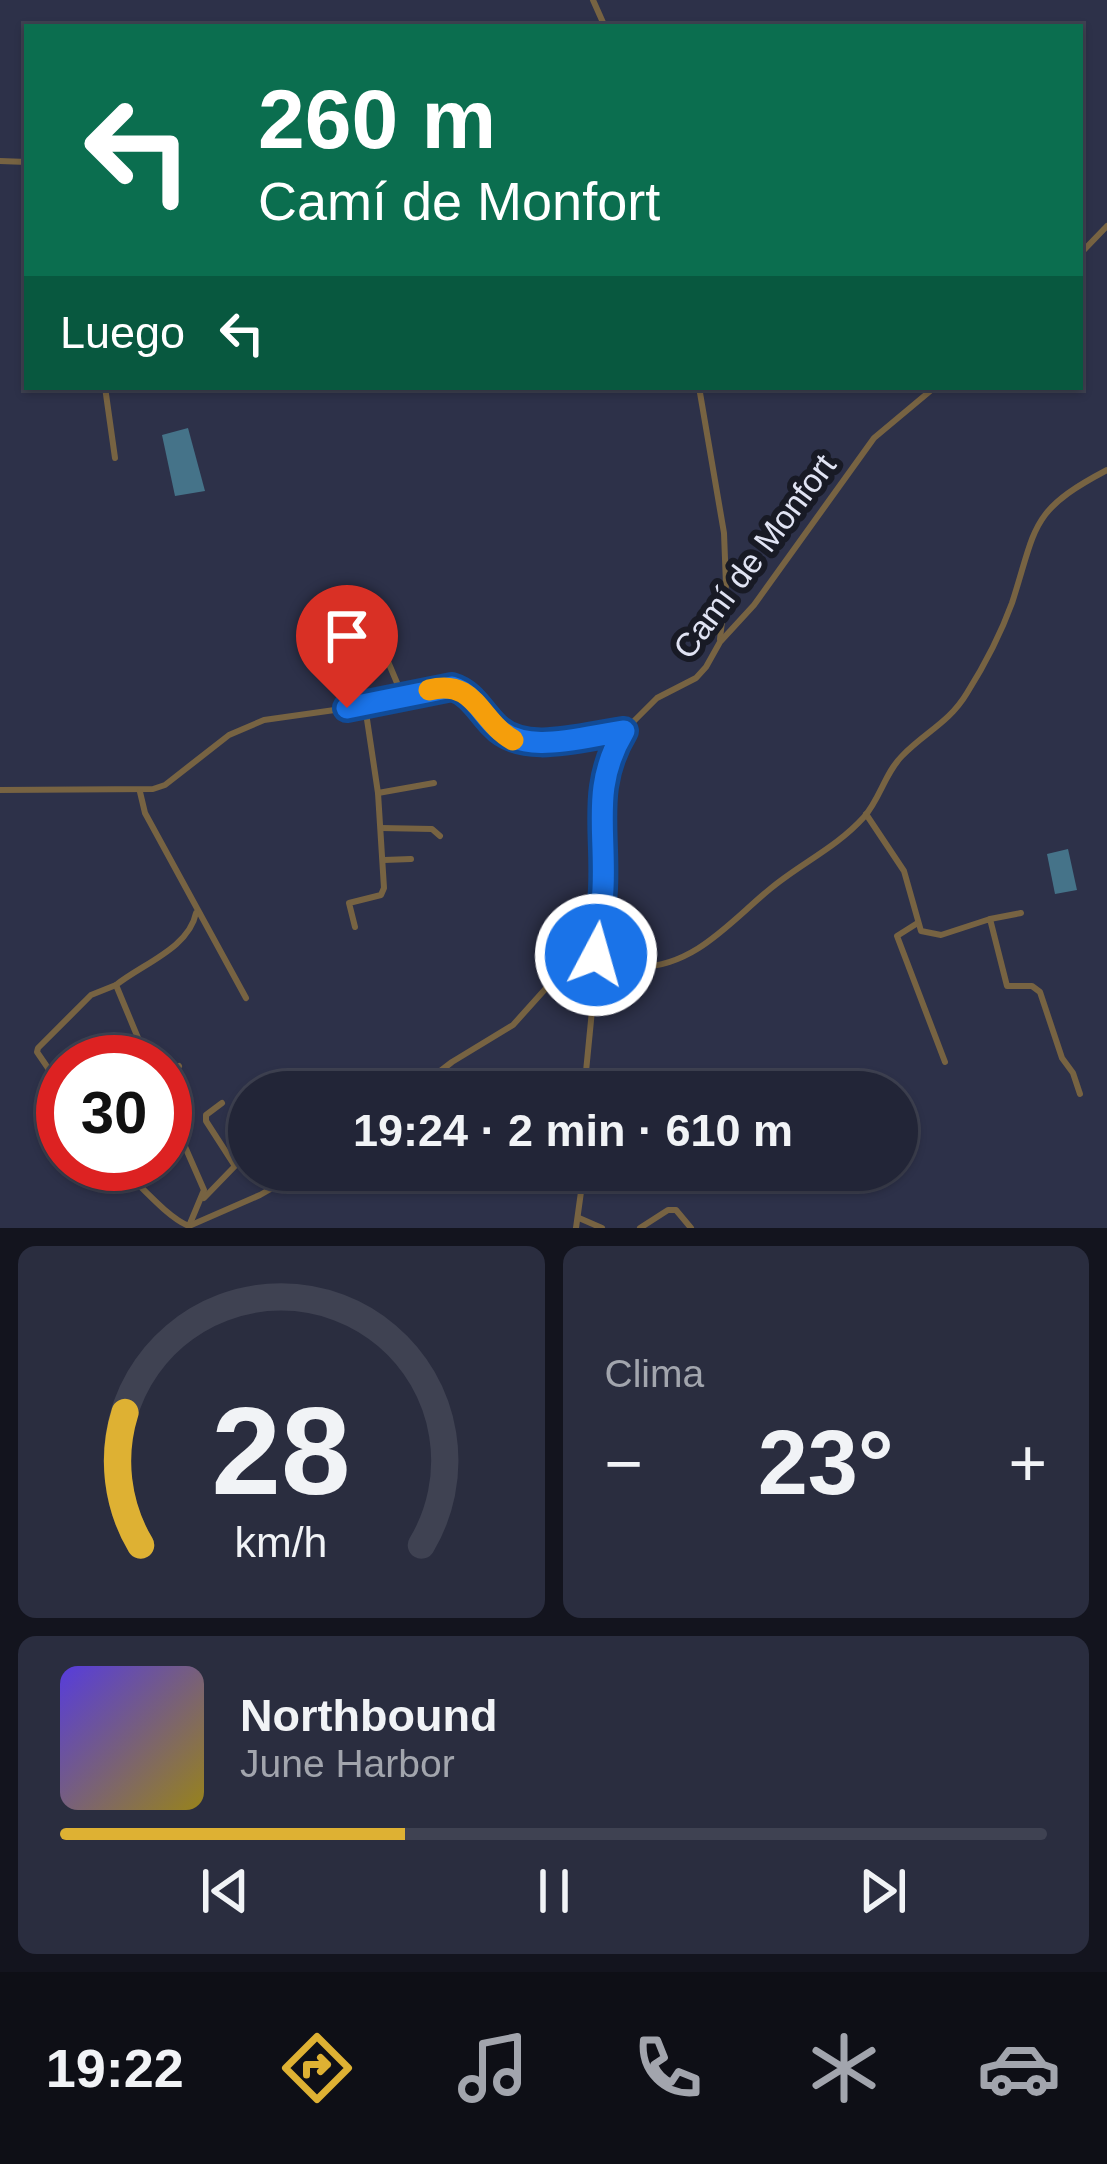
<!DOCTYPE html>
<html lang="es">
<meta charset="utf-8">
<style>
body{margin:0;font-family:Helvetica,sans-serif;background:#2a2d3f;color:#f1f3f6;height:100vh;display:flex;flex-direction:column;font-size:45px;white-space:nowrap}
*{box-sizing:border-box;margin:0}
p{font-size:39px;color:#a2a5ad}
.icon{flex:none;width:66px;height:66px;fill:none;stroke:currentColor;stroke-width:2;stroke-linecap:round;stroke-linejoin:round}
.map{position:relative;height:1228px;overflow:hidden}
.side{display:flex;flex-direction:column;gap:18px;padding:18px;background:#13141e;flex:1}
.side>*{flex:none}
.guide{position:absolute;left:24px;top:24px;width:1059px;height:366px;border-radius:0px;box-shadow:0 3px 9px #0004,0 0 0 3px #3f4252;background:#0b6e4f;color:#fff;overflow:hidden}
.speed{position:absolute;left:36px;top:1035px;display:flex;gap:24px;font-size:60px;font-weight:700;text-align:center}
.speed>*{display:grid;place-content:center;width:156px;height:156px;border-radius:50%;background:#222537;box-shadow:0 3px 9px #0004,0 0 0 3px #3f4252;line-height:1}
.speed .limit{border:18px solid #d22;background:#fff;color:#111}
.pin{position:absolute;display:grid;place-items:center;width:102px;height:102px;color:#fff;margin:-123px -51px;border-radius:50% 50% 50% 0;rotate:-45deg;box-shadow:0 0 12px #0007}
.pin .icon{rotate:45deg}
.me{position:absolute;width:132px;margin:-66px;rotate:6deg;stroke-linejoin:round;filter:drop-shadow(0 0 9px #0008)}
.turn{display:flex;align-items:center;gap:42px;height:252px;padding:0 36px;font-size:54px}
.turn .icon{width:156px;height:156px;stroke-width:2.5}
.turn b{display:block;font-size:84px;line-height:102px}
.then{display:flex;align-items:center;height:114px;padding:0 36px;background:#0003;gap:24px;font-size:45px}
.big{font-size:90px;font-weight:800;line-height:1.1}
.side .widget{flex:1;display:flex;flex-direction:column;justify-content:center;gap:18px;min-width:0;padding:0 42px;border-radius:18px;background:#2a2d3f}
.side .dial{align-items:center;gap:0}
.dial svg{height:312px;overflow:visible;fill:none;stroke:#3f4252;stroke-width:7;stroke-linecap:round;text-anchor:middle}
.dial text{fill:#f1f3f6;stroke:none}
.song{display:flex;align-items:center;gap:36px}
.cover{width:144px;height:144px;border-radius:18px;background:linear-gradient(135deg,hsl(250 70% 55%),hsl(50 70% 35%))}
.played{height:12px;border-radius:6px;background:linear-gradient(90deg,#deb133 35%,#3f4252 35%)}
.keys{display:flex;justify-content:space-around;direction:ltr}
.heat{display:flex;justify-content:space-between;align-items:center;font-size:66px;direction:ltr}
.side .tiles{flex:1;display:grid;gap:18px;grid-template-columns:1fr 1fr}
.widget:last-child{grid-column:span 2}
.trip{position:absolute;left:228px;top:1071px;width:690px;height:120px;border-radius:60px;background:#222537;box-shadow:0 3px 9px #0004,0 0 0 3px #3f4252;font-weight:800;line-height:120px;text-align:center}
.menu{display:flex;height:192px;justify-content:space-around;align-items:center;background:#0e0f16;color:#a2a5ad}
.menu .icon{width:84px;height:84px}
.menu .on{color:#deb133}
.menu b{font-size:54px;color:#f1f3f6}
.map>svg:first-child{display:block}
.water{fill:#457389}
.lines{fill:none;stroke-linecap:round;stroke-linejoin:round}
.minor{stroke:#776342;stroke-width:6}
.route-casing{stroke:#114b97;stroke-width:30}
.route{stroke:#1a73e8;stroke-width:21}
.slow{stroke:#f59e0b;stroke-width:21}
.labels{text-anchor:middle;stroke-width:12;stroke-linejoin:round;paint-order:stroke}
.street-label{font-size:33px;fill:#e0e3f3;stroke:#181a25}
</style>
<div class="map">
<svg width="1107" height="1228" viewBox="0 0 1107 1228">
<rect width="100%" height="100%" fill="#2d3149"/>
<g class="water">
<path d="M188,428L205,491L175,496L162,435Z"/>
<path d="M1068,849L1077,890L1055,894L1047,854Z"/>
</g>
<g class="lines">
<g class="minor">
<path d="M593,0L605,27"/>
<path d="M0,161L27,162"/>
<path d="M1080,254L1107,226"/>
<path d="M105,387L115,458"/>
<path d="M699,387L724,533L726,585L720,639"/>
<path d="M381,645L403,697"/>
<path d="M0,790L153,789L165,785L229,735L264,720L377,704L438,687L463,690C478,705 491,730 510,739C533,751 597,734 624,731"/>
<path d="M140,792L145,813L246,998"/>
<path d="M378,793L434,783"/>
<path d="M866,814L904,871L921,931L941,935L990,919L1007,986H1032L1040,992L1062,1058L1073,1073L1080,1094"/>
<path d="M381,828L432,829L440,836"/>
<path d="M384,860L411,859"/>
<path d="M990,919L1021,913"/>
<path d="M916,924L897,936L945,1062"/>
<path d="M355,927L349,903L381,895L384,888L378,793L365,706"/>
<path d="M596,955C610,959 626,968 640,967C695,966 731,921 770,889C801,863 836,848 864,817C880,799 885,773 902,756C925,732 949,723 967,693C984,666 1001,633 1012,603C1037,526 1029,511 1107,470"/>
<path d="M148,1062L116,985C142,964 189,948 196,913"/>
<path d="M165,1075L179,1066"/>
<path d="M63,1090L37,1052L38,1048L91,995L116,985"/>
<path d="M413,1092L452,1062L513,1025L557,976L596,949"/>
<path d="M584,1092L603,898L602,785L611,753L624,731L657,698L696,678L706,667L720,642L754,605L874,438L935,387"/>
<path d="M117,1164C137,1181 167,1218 189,1226L204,1190L165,1101"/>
<path d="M204,1198L235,1166L206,1121V1115L222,1103"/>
<path d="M579,1218L602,1228"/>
<path d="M189,1226L260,1195L304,1170"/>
<path d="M576,1228L584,1170"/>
<path d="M640,1228L668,1210H676L691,1228"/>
</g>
</g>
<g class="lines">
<defs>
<path id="route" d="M347,708L452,687C472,693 480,711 494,725C523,757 585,736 624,731C591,786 606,828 603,889C602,911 596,933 596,955"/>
</defs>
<use href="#route" class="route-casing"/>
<use href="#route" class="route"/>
<path class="slow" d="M429,690C476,678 479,721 513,740"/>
</g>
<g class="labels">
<g class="street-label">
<text transform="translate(754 556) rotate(-53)" y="12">Camí de Monfort</text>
</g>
</g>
</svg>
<div class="speed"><div class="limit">30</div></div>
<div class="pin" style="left:347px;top:708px;background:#d93025"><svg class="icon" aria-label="arrive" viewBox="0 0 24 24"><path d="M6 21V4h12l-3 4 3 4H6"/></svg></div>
<svg class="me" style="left:596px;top:955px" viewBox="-20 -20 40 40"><circle r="17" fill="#1a73e8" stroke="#fff" stroke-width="3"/><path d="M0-11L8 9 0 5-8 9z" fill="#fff"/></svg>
<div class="trip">19:24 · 2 min · 610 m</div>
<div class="guide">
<div class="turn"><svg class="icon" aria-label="left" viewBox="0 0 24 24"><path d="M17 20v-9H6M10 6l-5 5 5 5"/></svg><div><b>260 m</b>Camí de Monfort</div></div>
<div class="then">Luego<svg class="icon" aria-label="left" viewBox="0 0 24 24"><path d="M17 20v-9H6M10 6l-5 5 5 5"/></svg></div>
</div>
</div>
<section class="side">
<div class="tiles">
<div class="widget dial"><svg viewBox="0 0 100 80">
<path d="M14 69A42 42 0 1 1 86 69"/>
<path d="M14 69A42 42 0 0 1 10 35" stroke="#deb133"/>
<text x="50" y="56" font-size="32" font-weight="700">28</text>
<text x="50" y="72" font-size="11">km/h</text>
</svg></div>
<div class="widget"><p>Clima</p>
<div class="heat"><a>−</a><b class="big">23°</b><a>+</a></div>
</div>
<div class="widget">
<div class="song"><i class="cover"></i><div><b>Northbound</b><p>June Harbor</p></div></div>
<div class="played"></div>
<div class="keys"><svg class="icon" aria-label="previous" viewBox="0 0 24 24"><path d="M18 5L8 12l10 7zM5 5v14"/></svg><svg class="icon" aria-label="pause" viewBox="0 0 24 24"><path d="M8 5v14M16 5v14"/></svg><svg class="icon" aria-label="next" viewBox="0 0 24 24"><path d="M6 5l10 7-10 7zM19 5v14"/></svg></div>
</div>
</div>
</section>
<nav class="menu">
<b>19:22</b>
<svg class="icon on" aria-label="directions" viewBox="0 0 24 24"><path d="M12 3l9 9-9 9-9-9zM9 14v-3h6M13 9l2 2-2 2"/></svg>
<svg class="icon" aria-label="music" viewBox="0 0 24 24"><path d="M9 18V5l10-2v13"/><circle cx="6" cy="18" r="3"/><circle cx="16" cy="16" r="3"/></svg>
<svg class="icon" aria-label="phone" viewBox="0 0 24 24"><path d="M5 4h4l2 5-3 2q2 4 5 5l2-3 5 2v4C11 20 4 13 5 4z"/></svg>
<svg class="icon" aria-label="climate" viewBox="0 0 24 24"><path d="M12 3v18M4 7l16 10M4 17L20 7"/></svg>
<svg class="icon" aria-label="car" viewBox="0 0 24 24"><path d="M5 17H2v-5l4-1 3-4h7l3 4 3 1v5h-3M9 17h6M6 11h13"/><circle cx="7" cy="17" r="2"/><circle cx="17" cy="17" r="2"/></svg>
</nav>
